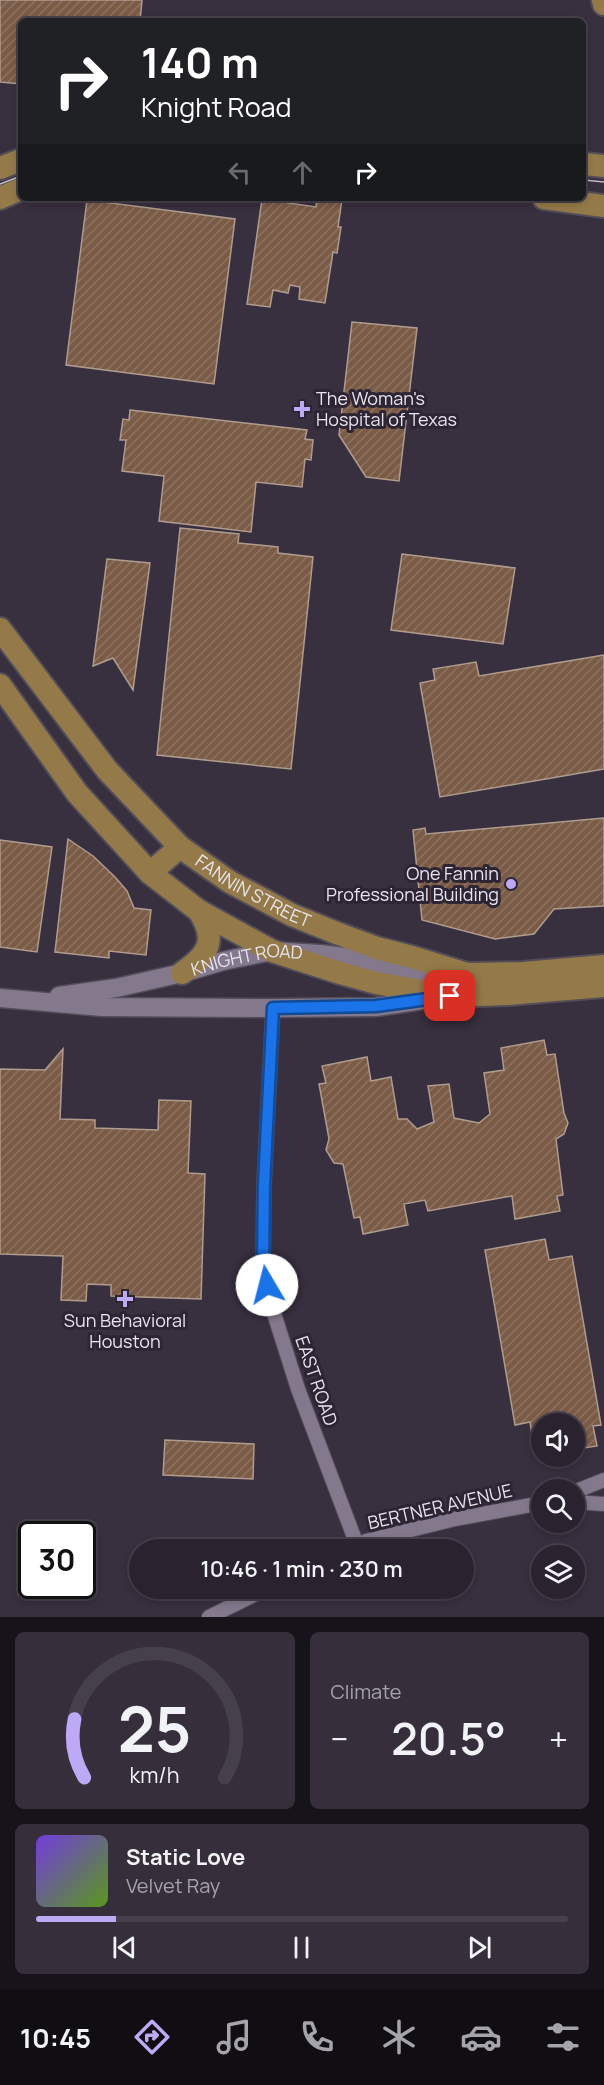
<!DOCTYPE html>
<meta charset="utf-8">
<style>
body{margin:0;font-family:Manrope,sans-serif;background:#362f3b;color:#f1f3f6;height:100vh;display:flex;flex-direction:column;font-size:22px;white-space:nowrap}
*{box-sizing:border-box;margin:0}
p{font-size:20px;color:#a5a4aa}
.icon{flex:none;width:33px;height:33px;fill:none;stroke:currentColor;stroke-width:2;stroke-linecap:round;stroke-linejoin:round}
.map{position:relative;height:1617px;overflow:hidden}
.sheet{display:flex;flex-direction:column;gap:15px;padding:15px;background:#17131a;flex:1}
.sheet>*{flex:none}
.hud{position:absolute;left:18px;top:18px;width:568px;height:183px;border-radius:9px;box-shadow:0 3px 9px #0003,0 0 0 2px #46404b;background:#202124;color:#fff;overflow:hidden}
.controls{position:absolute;left:531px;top:1413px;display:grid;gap:12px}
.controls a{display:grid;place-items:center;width:54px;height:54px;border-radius:50%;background:#2a232f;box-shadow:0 3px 9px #0003,0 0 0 2px #46404b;font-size:30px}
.speed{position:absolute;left:18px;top:1521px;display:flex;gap:12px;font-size:30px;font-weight:700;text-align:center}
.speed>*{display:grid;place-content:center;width:78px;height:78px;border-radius:50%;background:#2a232f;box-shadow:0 3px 9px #0003,0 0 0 2px #46404b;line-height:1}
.speed .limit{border:3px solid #111;border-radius:9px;background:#fff;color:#111}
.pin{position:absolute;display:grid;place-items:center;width:51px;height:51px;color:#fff;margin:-26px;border-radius:12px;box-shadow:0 3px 9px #0006}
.me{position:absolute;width:66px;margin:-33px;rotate:352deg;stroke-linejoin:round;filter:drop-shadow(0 0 4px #0008)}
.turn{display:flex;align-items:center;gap:21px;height:126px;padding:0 24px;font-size:27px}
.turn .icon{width:78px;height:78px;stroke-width:2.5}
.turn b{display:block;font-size:42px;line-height:51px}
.lanes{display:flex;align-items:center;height:57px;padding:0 24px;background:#0003;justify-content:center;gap:30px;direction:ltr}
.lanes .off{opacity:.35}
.big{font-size:45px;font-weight:600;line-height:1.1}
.sheet .widget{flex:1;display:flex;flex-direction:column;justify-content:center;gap:9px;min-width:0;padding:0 21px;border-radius:9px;background:#362f3b}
.sheet .dial{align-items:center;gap:0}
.dial svg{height:156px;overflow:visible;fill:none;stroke:#46404b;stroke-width:7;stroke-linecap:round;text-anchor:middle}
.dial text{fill:#f1f3f6;stroke:none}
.song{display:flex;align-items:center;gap:18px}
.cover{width:72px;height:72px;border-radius:9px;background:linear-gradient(135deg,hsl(260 70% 55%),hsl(90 70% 35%))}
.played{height:6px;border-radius:3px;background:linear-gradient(90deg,#bda9f5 15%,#46404b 15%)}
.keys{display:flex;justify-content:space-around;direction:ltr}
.heat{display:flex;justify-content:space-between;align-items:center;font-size:33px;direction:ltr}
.sheet .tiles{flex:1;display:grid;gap:15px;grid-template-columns:1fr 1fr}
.widget:last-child{grid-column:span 2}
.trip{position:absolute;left:129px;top:1539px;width:345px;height:60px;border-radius:30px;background:#2a232f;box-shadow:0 3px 9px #0003,0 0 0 2px #46404b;font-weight:600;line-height:60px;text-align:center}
.menu{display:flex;height:96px;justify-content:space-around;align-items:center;background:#110e13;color:#a5a4aa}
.menu .icon{width:42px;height:42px}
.menu .current{color:#bda9f5}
.menu b{font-size:27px;color:#f1f3f6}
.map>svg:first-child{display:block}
.building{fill:url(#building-hatch);stroke:#b09c8e;stroke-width:1.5}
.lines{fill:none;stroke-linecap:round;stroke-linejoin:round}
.minor-casing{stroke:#534c59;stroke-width:16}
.tertiary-casing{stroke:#534c59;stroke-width:21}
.primary-casing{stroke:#534c59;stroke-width:26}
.minor{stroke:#84798c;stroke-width:14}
.tertiary{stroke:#84798c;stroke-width:18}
.primary{stroke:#947a48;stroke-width:22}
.tram{stroke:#c0bac5;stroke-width:1.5}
.route-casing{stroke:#114b97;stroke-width:15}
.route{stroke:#1a73e8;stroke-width:10}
.poi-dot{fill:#bda9f5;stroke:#2e2534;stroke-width:2}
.labels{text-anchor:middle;stroke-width:6;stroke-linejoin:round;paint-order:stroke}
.poi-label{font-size:18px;fill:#e8e3ed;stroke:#2e2534;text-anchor:start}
.street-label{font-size:18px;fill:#e8e3ed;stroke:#2e2534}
</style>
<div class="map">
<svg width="604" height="1617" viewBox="0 0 604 1617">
<defs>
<pattern id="building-hatch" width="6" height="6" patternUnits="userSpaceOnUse" patternTransform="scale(1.5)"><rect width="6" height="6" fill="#7a5b46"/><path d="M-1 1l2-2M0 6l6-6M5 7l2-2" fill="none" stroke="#8d7261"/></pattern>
</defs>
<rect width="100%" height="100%" fill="#382f3f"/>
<g class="building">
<path d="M0,0H142L140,21H21V84L0,82Z"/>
<path d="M317,198L342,199L338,227H341L337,253L333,252L325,303L299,299L300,287L290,285L288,293L273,290L270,307L247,304L262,199L316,207Z"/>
<path d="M87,200L235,219L214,384L66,365Z"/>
<path d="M352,322L417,328L399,481L366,477L339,435Z"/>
<path d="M130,410L307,430L305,439L313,440L311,460L305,459L302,487L256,482L251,532L159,521L164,476L122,471L126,440H120L123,419L129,420Z"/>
<path d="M180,528L239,534L238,543L278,547V553L313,557L291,769L157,755Z"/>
<path d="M402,554L515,568L503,644L391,630Z"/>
<path d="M107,559L150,563L133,690L113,658L93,666Z"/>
<path d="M604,655V769L440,797L420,683L435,680L433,669L476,662L479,676Z"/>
<path d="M604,818V906L554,909L534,934L495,939L422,920L413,830L425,828L426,834Z"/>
<path d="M68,839L93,856L115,877L127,891L134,908L151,910L146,955L109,951V958L55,952Z"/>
<path d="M0,840L52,847L37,952L0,947Z"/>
<path d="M544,1040L547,1055L555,1054L564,1113L568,1123L564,1134L556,1139L563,1195L557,1196L560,1211L515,1219L512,1196L428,1211L425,1200L404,1204L408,1225L363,1234L360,1217L354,1218L343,1164L334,1163L326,1150L329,1139L319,1084L326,1083L322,1066L367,1057L371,1081L391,1077L398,1119H407L417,1129L434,1122L428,1086L449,1084L454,1118L479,1123L490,1114L484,1073L504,1070L501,1048Z"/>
<path d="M63,1049L60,1119L95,1120V1128L158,1130L159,1100L191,1101L188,1173L205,1174L201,1299L111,1296V1285L87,1284L86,1301L61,1300L63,1256L0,1254V1069L45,1070Z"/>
<path d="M545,1239L549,1260L572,1256L601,1425L593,1426L597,1446L578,1449L574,1435V1424H542V1441L533,1442L530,1422L515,1425L485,1250Z"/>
<path d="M165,1440L254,1444L253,1479L163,1475Z"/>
</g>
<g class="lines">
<defs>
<g id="minor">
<path d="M273,1008L264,1185L263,1265L271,1304L298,1389L357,1545"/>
<path d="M574,1492L604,1480"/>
<path d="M574,1502L604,1504"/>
<path d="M350,1549L366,1541L455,1519L542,1503"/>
<path d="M209,1617L268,1588"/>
</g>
<g id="tertiary">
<path id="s1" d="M59,996L116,988L182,973L223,961L272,951L320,954L353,958L407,971L447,973"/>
<path d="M0,998L102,1007L273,1008L376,1007L436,998"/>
</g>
<g id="primary">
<path d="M603,0L604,4"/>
<path d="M584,164L604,166"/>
<path d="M0,168L21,160"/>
<path d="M0,198L21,189"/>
<path d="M544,198L604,206"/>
<path id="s2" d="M0,629L107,770L180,847L230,882L292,915L339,934L377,948L412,957L467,974L523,973L604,966"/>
<path d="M0,685L77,793L150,873L199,911L272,951L340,973L376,983L450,996L508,994L604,986"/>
<path d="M150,873L180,847"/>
<path d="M182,973C208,955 218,941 199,911"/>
</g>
</defs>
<use href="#minor" class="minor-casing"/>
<use href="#tertiary" class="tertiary-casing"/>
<use href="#primary" class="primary-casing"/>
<use href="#minor" class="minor"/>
<use href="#tertiary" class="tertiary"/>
<use href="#primary" class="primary"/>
<g class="tram">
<path d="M584,180L604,182"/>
<path d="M0,184L21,176"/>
</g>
</g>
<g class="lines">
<defs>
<path id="route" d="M267,1285L263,1265L264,1185L273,1008L376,1006L450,996"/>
</defs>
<use href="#route" class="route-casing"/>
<use href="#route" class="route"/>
</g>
<g class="poi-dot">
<path d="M299 400h6v6h6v6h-6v6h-6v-6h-6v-6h6z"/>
<circle cx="511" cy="884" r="6"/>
<path d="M122 1290h6v6h6v6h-6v6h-6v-6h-6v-6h6z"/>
</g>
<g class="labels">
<g class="poi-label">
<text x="316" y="405">The Woman's<tspan x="316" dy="21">Hospital of Texas</tspan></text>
<text x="499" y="880" text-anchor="end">One Fannin<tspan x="499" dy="21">Professional Building</tspan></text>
<text x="125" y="1327" text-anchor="middle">Sun Behavioral<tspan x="125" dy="21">Houston</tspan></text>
</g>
<g class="street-label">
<text dy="6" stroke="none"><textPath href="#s2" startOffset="369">FANNIN STREET</textPath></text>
<text dy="6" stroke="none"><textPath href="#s1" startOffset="192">KNIGHT ROAD</textPath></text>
<text transform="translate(316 1381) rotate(71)" y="6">EAST ROAD</text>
<text transform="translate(440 1507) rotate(-13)" y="6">BERTNER AVENUE</text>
</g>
</g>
</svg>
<div class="controls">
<a><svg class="icon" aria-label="sound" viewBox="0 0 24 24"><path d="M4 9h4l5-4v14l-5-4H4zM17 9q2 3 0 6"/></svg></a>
<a><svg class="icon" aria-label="search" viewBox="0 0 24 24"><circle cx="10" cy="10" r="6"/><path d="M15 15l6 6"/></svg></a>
<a><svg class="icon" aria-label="layers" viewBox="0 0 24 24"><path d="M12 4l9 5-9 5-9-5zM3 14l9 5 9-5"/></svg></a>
</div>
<div class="speed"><div class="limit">30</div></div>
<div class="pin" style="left:450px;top:996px;background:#d93025"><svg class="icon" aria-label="arrive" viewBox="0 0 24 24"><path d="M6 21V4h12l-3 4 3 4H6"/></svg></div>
<svg class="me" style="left:267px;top:1285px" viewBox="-20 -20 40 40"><circle r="19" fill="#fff"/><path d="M0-13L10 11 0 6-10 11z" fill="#1a73e8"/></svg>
<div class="trip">10:46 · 1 min · 230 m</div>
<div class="hud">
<div class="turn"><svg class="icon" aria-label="right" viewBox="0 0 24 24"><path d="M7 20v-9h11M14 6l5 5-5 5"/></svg><div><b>140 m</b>Knight Road</div></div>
<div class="lanes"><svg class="icon off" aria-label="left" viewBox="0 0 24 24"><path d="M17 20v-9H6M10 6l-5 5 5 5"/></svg><svg class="icon off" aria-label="ahead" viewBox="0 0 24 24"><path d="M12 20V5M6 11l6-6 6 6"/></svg><svg class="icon" aria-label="right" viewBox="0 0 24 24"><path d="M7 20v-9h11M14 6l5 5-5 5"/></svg></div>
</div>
</div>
<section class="sheet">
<div class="tiles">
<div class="widget dial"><svg viewBox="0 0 100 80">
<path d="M14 69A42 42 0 1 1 86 69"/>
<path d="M14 69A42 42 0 0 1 9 39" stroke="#bda9f5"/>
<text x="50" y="56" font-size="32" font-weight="700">25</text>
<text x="50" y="72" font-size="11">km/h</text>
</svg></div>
<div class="widget"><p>Climate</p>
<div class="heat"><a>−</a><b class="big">20.5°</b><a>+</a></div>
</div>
<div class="widget">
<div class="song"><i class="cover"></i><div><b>Static Love</b><p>Velvet Ray</p></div></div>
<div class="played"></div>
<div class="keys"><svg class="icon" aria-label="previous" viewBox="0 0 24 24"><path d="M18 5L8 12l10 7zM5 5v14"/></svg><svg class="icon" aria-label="pause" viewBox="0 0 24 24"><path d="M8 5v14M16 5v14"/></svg><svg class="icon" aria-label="next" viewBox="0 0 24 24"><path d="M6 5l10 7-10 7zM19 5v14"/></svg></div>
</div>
</div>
</section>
<nav class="menu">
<b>10:45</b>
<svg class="icon current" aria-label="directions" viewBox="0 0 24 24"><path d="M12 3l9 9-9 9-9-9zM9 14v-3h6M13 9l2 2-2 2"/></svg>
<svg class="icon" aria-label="music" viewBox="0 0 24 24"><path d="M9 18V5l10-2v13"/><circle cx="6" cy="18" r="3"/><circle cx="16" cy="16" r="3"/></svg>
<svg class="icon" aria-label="phone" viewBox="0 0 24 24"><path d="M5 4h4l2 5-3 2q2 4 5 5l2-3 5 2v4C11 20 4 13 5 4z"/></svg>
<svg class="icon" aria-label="climate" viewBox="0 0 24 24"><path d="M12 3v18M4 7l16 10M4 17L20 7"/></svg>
<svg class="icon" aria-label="car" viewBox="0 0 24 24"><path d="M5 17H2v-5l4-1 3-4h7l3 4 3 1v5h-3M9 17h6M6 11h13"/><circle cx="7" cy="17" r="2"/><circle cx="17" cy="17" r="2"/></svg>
<svg class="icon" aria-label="filters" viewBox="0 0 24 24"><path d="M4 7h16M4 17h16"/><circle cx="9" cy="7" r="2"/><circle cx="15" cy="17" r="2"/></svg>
</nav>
